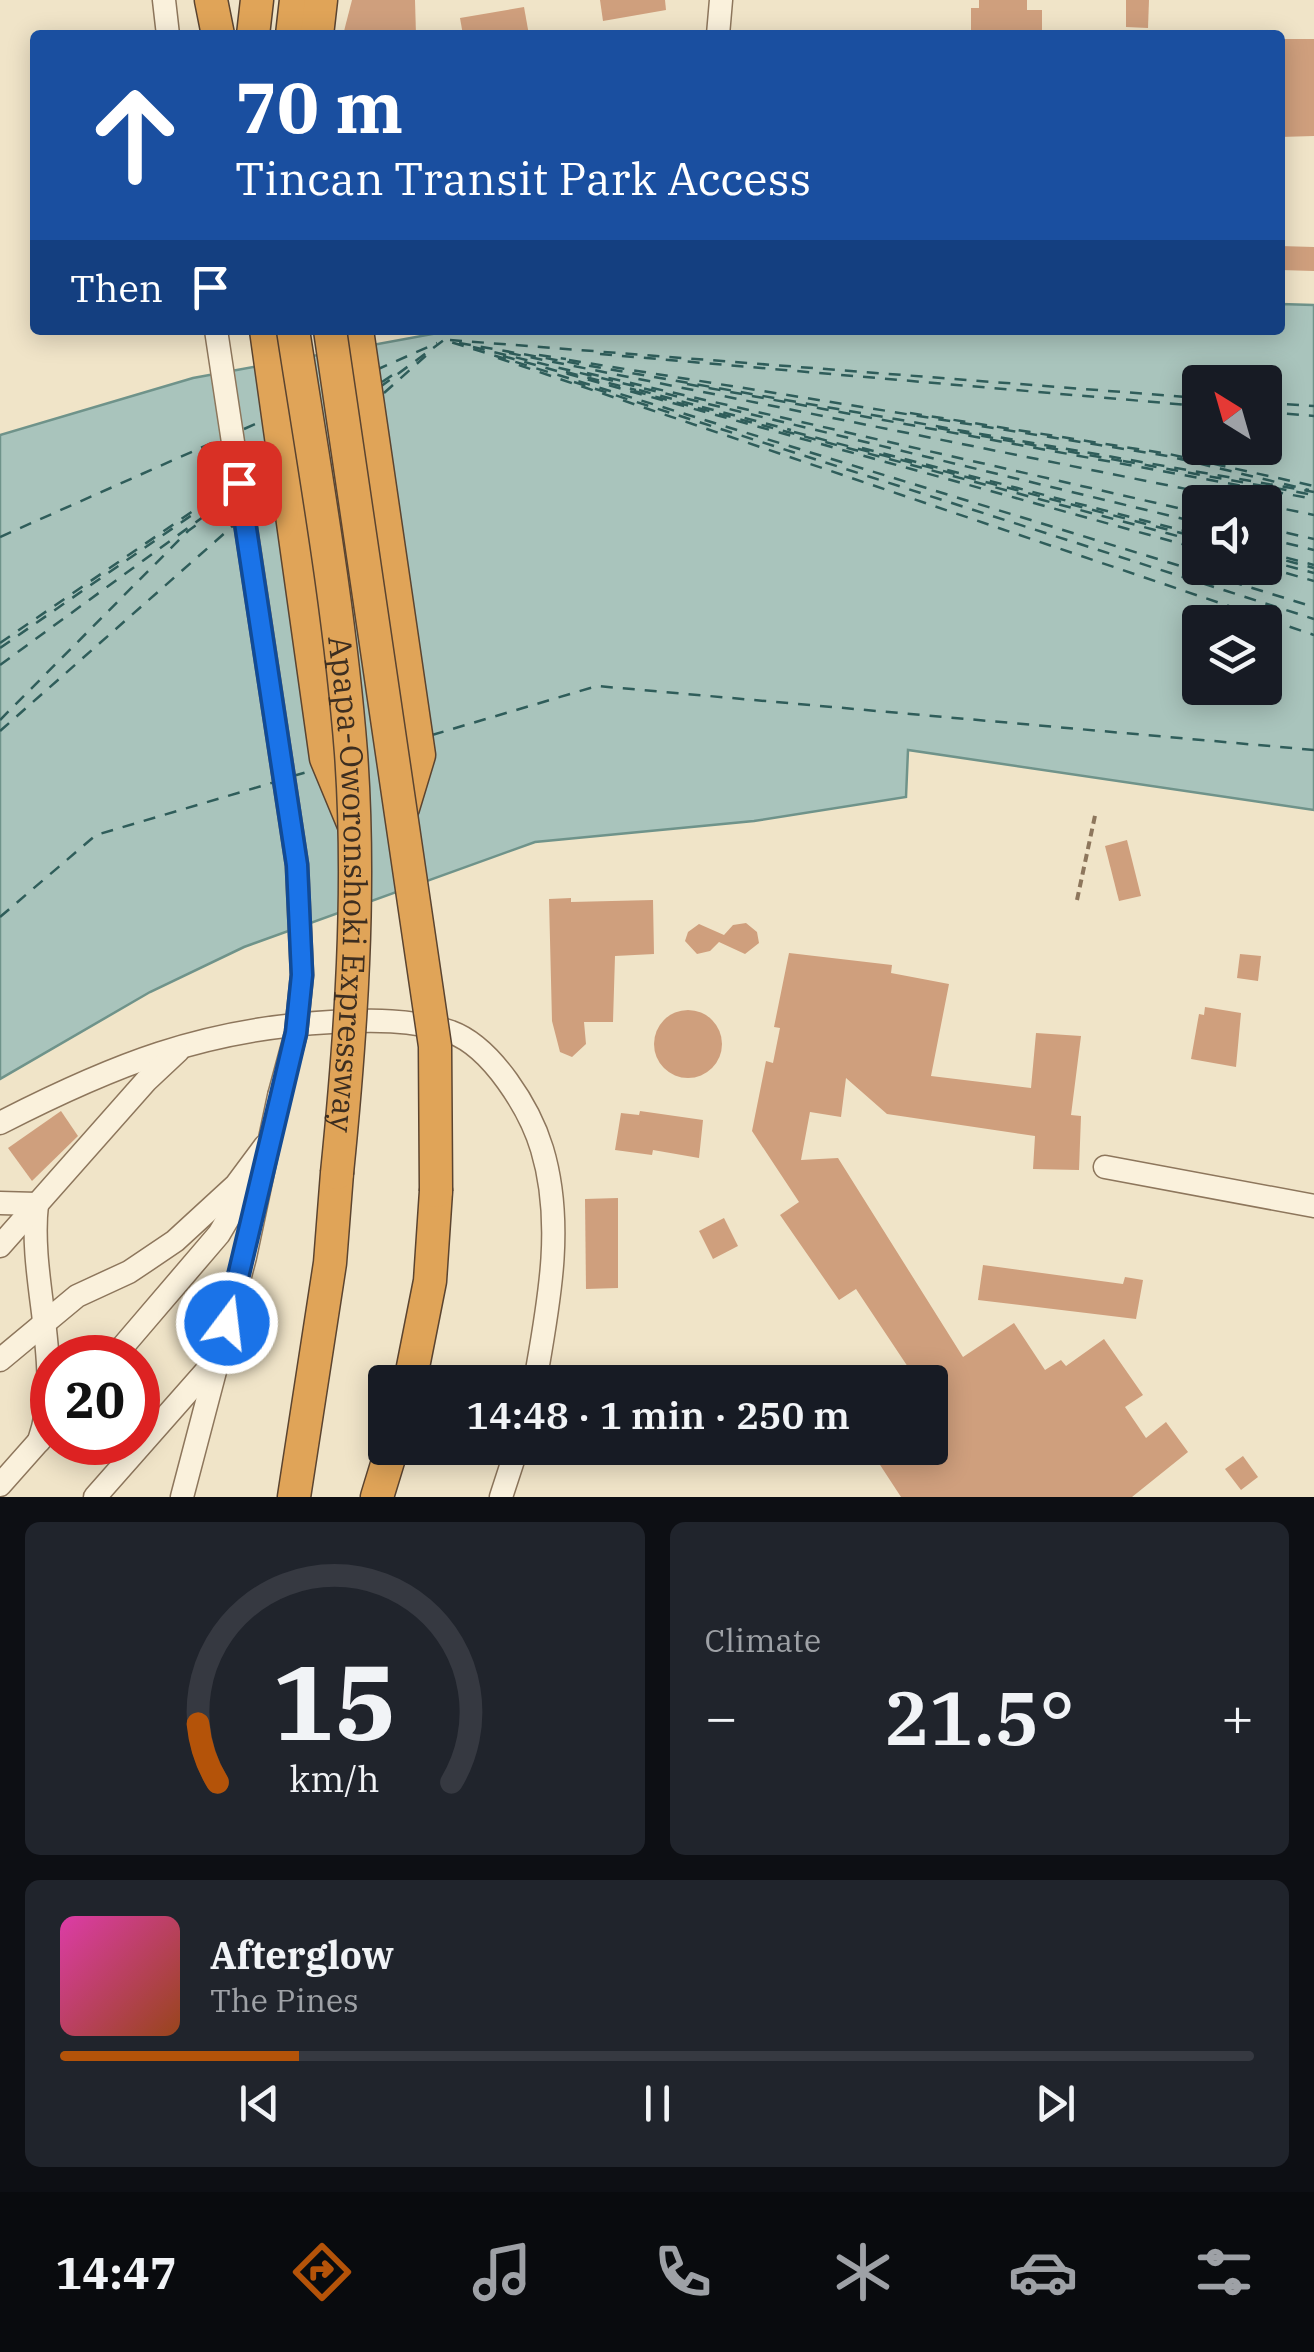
<!DOCTYPE html>
<meta charset="utf-8">
<style>
body{margin:0;font-family:"IBM Plex Serif",serif;background:#20242c;color:#f1f3f6;height:100vh;display:flex;flex-direction:column;font-size:38px;white-space:nowrap}
*{box-sizing:border-box;margin:0}
p{font-size:32px;color:#9ea1a6}
.icon{flex:none;width:55px;height:55px;fill:none;stroke:currentColor;stroke-width:2;stroke-linecap:round;stroke-linejoin:round}
.map{position:relative;height:1497px;overflow:hidden}
.drawer{display:flex;flex-direction:column;gap:25px;padding:25px;background:#0d0f14;flex:1}
.drawer>*{flex:none}
.guide{position:absolute;left:30px;top:30px;width:1255px;height:305px;border-radius:10px;box-shadow:0 5px 25px #0003;background:#1a4fa0;color:#fff;overflow:hidden}
.needle{width:65px;rotate:323deg}
.fabs{position:absolute;left:1182px;top:365px;display:grid;gap:20px}
.fabs a{display:grid;place-items:center;width:100px;height:100px;border-radius:10px;background:#171b24;box-shadow:0 5px 25px #0003;font-size:50px}
.speed{position:absolute;left:30px;top:1335px;display:flex;gap:20px;font-size:50px;font-weight:700;text-align:center}
.speed>*{display:grid;place-content:center;width:130px;height:130px;border-radius:50%;background:#171b24;box-shadow:0 5px 25px #0003;line-height:1}
.speed .limit{border:15px solid #d22;background:#fff;color:#111}
.pin{position:absolute;display:grid;place-items:center;width:85px;height:85px;color:#fff;margin:-42px;border-radius:20px;box-shadow:0 5px 15px #0006}
.me{position:absolute;width:110px;margin:-55px;rotate:15deg;stroke-linejoin:round;filter:drop-shadow(0 0 8px #0008)}
.turn{display:flex;align-items:center;gap:35px;height:210px;padding:0 40px;font-size:45px}
.turn .icon{width:130px;height:130px;stroke-width:2.5}
.turn b{display:block;font-size:70px;line-height:85px}
.then{display:flex;align-items:center;height:95px;padding:0 40px;background:#0003;gap:20px;font-size:38px}
.big{font-size:75px;font-weight:600;line-height:1.1}
.drawer .tile{flex:1;display:flex;flex-direction:column;justify-content:center;gap:15px;min-width:0;padding:0 35px;border-radius:15px;background:#20242c}
.drawer .dial{align-items:center;gap:0}
.dial svg{height:260px;overflow:visible;fill:none;stroke:#363941;stroke-width:7;stroke-linecap:round;text-anchor:middle}
.dial text{fill:#f1f3f6;stroke:none}
.song{display:flex;align-items:center;gap:30px}
.cover{width:120px;height:120px;border-radius:15px;background:linear-gradient(135deg,hsl(320 70% 55%),hsl(20 70% 35%))}
.played{height:10px;border-radius:5px;background:linear-gradient(90deg,#b45309 20%,#363941 20%)}
.keys{display:flex;justify-content:space-around;direction:ltr}
.heat{display:flex;justify-content:space-between;align-items:center;font-size:55px;direction:ltr}
.drawer .tiles{flex:1;display:grid;gap:25px;grid-template-columns:1fr 1fr}
.tile:last-child{grid-column:span 2}
.trip{position:absolute;left:368px;top:1365px;width:580px;height:100px;border-radius:10px;background:#171b24;box-shadow:0 5px 25px #0003;font-weight:600;line-height:100px;text-align:center}
.dock{display:flex;height:160px;justify-content:space-around;align-items:center;background:#090b0e;color:#9ea1a6}
.dock .icon{width:70px;height:70px}
.dock .active{color:#b45309}
.dock b{font-size:45px;color:#f1f3f6}
.map>svg:first-child{display:block}
.water{fill:#a9c4bc;stroke:#6f938a;stroke-width:2.5;fill-rule:evenodd}
.lines{fill:none;stroke-linecap:round;stroke-linejoin:round}
.ferry{stroke:#2f5d5a;stroke-width:2.5;stroke-dasharray:12 10;stroke-linecap:butt}
.building{fill:#cf9f7d}
.minor-casing{stroke:#8d765c;stroke-width:25}
.highway-casing{stroke:#5b4430;stroke-width:35}
.path{stroke:#8d765c;stroke-width:4;stroke-dasharray:8 5;stroke-linecap:butt}
.minor{stroke:#faf1dc;stroke-width:22}
.highway{stroke:#e0a458;stroke-width:32}
.minor-bridge-casing{stroke:#8d765c;stroke-width:25;stroke-linecap:butt}
.highway-bridge-casing{stroke:#5b4430;stroke-width:35;stroke-linecap:butt}
.minor-bridge{stroke:#faf1dc;stroke-width:22}
.highway-bridge{stroke:#e0a458;stroke-width:32}
.route-casing{stroke:#114b97;stroke-width:25}
.route{stroke:#1a73e8;stroke-width:18}
.labels{text-anchor:middle;stroke-width:10;stroke-linejoin:round;paint-order:stroke}
.street-label{font-size:32px;fill:#3d2e20;stroke:#f7eed8}
</style>
<div class="map">
<svg width="1314" height="1497" viewBox="0 0 1314 1497">
<rect width="100%" height="100%" fill="#f0e4c8"/>
<path class="water" d="M1280,304L1314,305V810L908,750L906,797L754,821L535,842L244,947L150,992L0,1079V435L193,378L454,330H1280ZM1200,382H1265V448H1200ZM1200,502H1265V568H1200ZM1200,622H1265V688H1200Z"/>
<g class="lines">
<g class="ferry">
<path d="M450,340L1200,398"/>
<path d="M459,343L1314,492"/>
<path d="M473,347L1200,523"/>
<path d="M509,353L1251,502"/>
<path d="M600,354L1200,406"/>
<path d="M539,355L566,359"/>
<path d="M503,356L1200,549"/>
<path d="M498,358L1314,635"/>
<path d="M569,360L1168,456L1309,490"/>
<path d="M376,370L437,343"/>
<path d="M566,372L636,390"/>
<path d="M587,373L1200,513"/>
<path d="M382,382L400,370"/>
<path d="M574,382L1314,619"/>
<path d="M687,384L1314,499"/>
<path d="M380,387L444,340L1314,607"/>
<path d="M639,390L699,406"/>
<path d="M634,391L1200,542"/>
<path d="M384,393L430,352"/>
<path d="M1265,403L1314,406"/>
<path d="M702,407L791,430"/>
<path d="M1265,412L1314,416"/>
<path d="M910,413L1169,454L1314,486"/>
<path d="M938,428L1122,461"/>
<path d="M244,429L264,420"/>
<path d="M794,432L1200,538"/>
<path d="M862,448L1200,535"/>
<path d="M1123,461L1314,495"/>
<path d="M247,477L269,462"/>
<path d="M251,481L269,468"/>
<path d="M248,486L270,470"/>
<path d="M1265,505L1314,515"/>
<path d="M252,509L273,491"/>
<path d="M1265,528L1314,539"/>
<path d="M0,537L223,438"/>
<path d="M1265,538L1314,550"/>
<path d="M1265,552L1314,565"/>
<path d="M1265,555L1314,568"/>
<path d="M1265,560L1314,573"/>
<path d="M1265,567L1314,581"/>
<path d="M0,643L231,485"/>
<path d="M0,648L228,490"/>
<path d="M0,665L229,498"/>
<path d="M0,720L188,531L230,500"/>
<path d="M0,731L235,524"/>
<path d="M432,735L597,686L1314,750"/>
<path d="M293,776L314,770"/>
<path d="M0,917L96,835L275,782"/>
</g>
</g>
<g class="building">
<path d="M352,0H415L416,35H343Z"/>
<path d="M600,0H665L666,10L603,21Z"/>
<path d="M979,0H1027V10H1042V35H971V8H979Z"/>
<path d="M1126,0H1149L1148,28L1126,27Z"/>
<path d="M524,7L529,35H463L460,18Z"/>
<path d="M1280,39H1314V136L1280,137Z"/>
<path d="M1280,246L1314,247V271L1280,270Z"/>
<path d="M1127,840L1141,896L1119,901L1105,846Z"/>
<path d="M571,898V902L653,900L654,954L615,956L613,1022H584L586,1044L572,1057L560,1052L552,1021L549,899Z"/>
<path d="M746,923L757,932L759,943L745,954L719,942L710,951L697,954L685,941L688,932L699,924L724,935L733,925Z"/>
<path d="M789,953L892,965L891,973L949,984L931,1076L1031,1088L1036,1033L1081,1036L1071,1115L1081,1116L1079,1170L1033,1169L1035,1136L887,1114L846,1078L841,1117L810,1112L801,1160L838,1158L963,1357L1014,1323L1045,1370L1061,1360L1066,1366L1104,1339L1143,1395L1125,1407L1146,1438L1166,1422L1188,1452L1132,1497H901L869,1448H930V1382H918L856,1289L839,1300L780,1215L799,1202L752,1131L766,1061L773,1063L780,1028L774,1027Z"/>
<path d="M1240,954L1261,956L1258,981L1237,978Z"/>
<path d="M1205,1007L1241,1013L1236,1067L1191,1059L1199,1014L1204,1015Z"/>
<circle cx="688" cy="1044" r="34"/>
<path d="M61,1111L78,1136L32,1181L8,1148Z"/>
<path d="M640,1111L703,1120L699,1158L653,1150L652,1155L615,1150L621,1113L639,1115Z"/>
<path d="M618,1198V1288L586,1289L585,1199Z"/>
<path d="M724,1218L738,1246L713,1259L699,1231Z"/>
<path d="M983,1265L1123,1284L1125,1277L1143,1280L1136,1319L978,1300Z"/>
<path d="M1243,1456L1258,1477L1241,1490L1225,1469Z"/>
</g>
<g class="lines">
<defs>
<g id="minor">
<path d="M164,0L168,35"/>
<path d="M718,35L721,0"/>
<path d="M0,1123C113,1065 203,1029 331,1022C371,1020 412,1019 451,1032C492,1047 530,1109 542,1149C565,1225 548,1307 535,1382"/>
<path d="M1105,1167L1314,1206"/>
<path d="M0,1203L37,1204C28,1281 65,1367 39,1441"/>
<path d="M0,1246L146,1081L178,1051"/>
<path d="M113,1358L219,1234L249,1183"/>
<path d="M0,1360L77,1296L129,1272L175,1241L236,1185L265,1146"/>
<path d="M0,1485L47,1432"/>
<path d="M95,1497L215,1361"/>
<path d="M182,1497L245,1257L279,1096"/>
<path d="M501,1497L517,1448"/>
</g>
<g id="highway">
<path d="M211,0L218,35"/>
<path d="M253,35L257,0"/>
<path d="M292,35L296,0"/>
<path d="M317,35L321,0"/>
<path d="M266,330L326,758L353,823"/>
<path d="M357,330L419,755L403,808"/>
<path d="M410,1382L430,1281L436,1191"/>
<path d="M294,1497L330,1263L337,1173"/>
<path d="M377,1497L392,1448"/>
</g>
</defs>
<use href="#minor" class="minor-casing"/>
<use href="#highway" class="highway-casing"/>
<path class="path" d="M1077,900L1096,811"/>
<use href="#minor" class="minor"/>
<use href="#highway" class="highway"/>
<defs>
<path id="minor-bridge" d="M216,330L297,865L302,975L296,1033L279,1096"/>
<g id="highway-bridge">
<path id="s1" d="M293,330C315,471 340,612 351,753C361,892 351,1035 337,1173"/>
<path d="M330,330L435,1046L436,1191"/>
</g>
</defs>
<use href="#minor-bridge" class="minor-bridge-casing"/>
<use href="#highway-bridge" class="highway-bridge-casing"/>
<use href="#minor-bridge" class="minor-bridge"/>
<use href="#highway-bridge" class="highway-bridge"/>
</g>
<g class="lines">
<defs>
<path id="route" d="M227,1323L296,1033L302,975L297,865L239,483"/>
</defs>
<use href="#route" class="route-casing"/>
<use href="#route" class="route"/>
</g>
<g class="labels">
<g class="street-label">
<text dy="11" stroke="none"><textPath href="#s1" startOffset="558">Apapa-Oworonshoki Expressway</textPath></text>
</g>
</g>
</svg>
<div class="fabs">
<a><svg class="needle" viewBox="-14 -14 28 28"><path d="M0-13l5 13h-10z" fill="#e53935"/><path d="M0 13l5-13h-10z" fill="#9ea1a6"/></svg></a>
<a><svg class="icon" aria-label="sound" viewBox="0 0 24 24"><path d="M4 9h4l5-4v14l-5-4H4zM17 9q2 3 0 6"/></svg></a>
<a><svg class="icon" aria-label="layers" viewBox="0 0 24 24"><path d="M12 4l9 5-9 5-9-5zM3 14l9 5 9-5"/></svg></a>
</div>
<div class="speed"><div class="limit">20</div></div>
<div class="pin" style="left:239px;top:483px;background:#d93025"><svg class="icon" aria-label="arrive" viewBox="0 0 24 24"><path d="M6 21V4h12l-3 4 3 4H6"/></svg></div>
<svg class="me" style="left:227px;top:1323px" viewBox="-20 -20 40 40"><circle r="17" fill="#1a73e8" stroke="#fff" stroke-width="3"/><path d="M0-11L8 9 0 5-8 9z" fill="#fff"/></svg>
<div class="trip">14:48 · 1 min · 250 m</div>
<div class="guide">
<div class="turn"><svg class="icon" aria-label="ahead" viewBox="0 0 24 24"><path d="M12 20V5M6 11l6-6 6 6"/></svg><div><b>70 m</b>Tincan Transit Park Access</div></div>
<div class="then">Then<svg class="icon" aria-label="arrive" viewBox="0 0 24 24"><path d="M6 21V4h12l-3 4 3 4H6"/></svg></div>
</div>
</div>
<section class="drawer">
<div class="tiles">
<div class="tile dial"><svg viewBox="0 0 100 80">
<path d="M14 69A42 42 0 1 1 86 69"/>
<path d="M14 69A42 42 0 0 1 8 51" stroke="#b45309"/>
<text x="50" y="56" font-size="32" font-weight="700">15</text>
<text x="50" y="72" font-size="11">km/h</text>
</svg></div>
<div class="tile"><p>Climate</p>
<div class="heat"><a>−</a><b class="big">21.5°</b><a>+</a></div>
</div>
<div class="tile">
<div class="song"><i class="cover"></i><div><b>Afterglow</b><p>The Pines</p></div></div>
<div class="played"></div>
<div class="keys"><svg class="icon" aria-label="previous" viewBox="0 0 24 24"><path d="M18 5L8 12l10 7zM5 5v14"/></svg><svg class="icon" aria-label="pause" viewBox="0 0 24 24"><path d="M8 5v14M16 5v14"/></svg><svg class="icon" aria-label="next" viewBox="0 0 24 24"><path d="M6 5l10 7-10 7zM19 5v14"/></svg></div>
</div>
</div>
</section>
<nav class="dock">
<b>14:47</b>
<svg class="icon active" aria-label="directions" viewBox="0 0 24 24"><path d="M12 3l9 9-9 9-9-9zM9 14v-3h6M13 9l2 2-2 2"/></svg>
<svg class="icon" aria-label="music" viewBox="0 0 24 24"><path d="M9 18V5l10-2v13"/><circle cx="6" cy="18" r="3"/><circle cx="16" cy="16" r="3"/></svg>
<svg class="icon" aria-label="phone" viewBox="0 0 24 24"><path d="M5 4h4l2 5-3 2q2 4 5 5l2-3 5 2v4C11 20 4 13 5 4z"/></svg>
<svg class="icon" aria-label="climate" viewBox="0 0 24 24"><path d="M12 3v18M4 7l16 10M4 17L20 7"/></svg>
<svg class="icon" aria-label="car" viewBox="0 0 24 24"><path d="M5 17H2v-5l4-1 3-4h7l3 4 3 1v5h-3M9 17h6M6 11h13"/><circle cx="7" cy="17" r="2"/><circle cx="17" cy="17" r="2"/></svg>
<svg class="icon" aria-label="filters" viewBox="0 0 24 24"><path d="M4 7h16M4 17h16"/><circle cx="9" cy="7" r="2"/><circle cx="15" cy="17" r="2"/></svg>
</nav>
